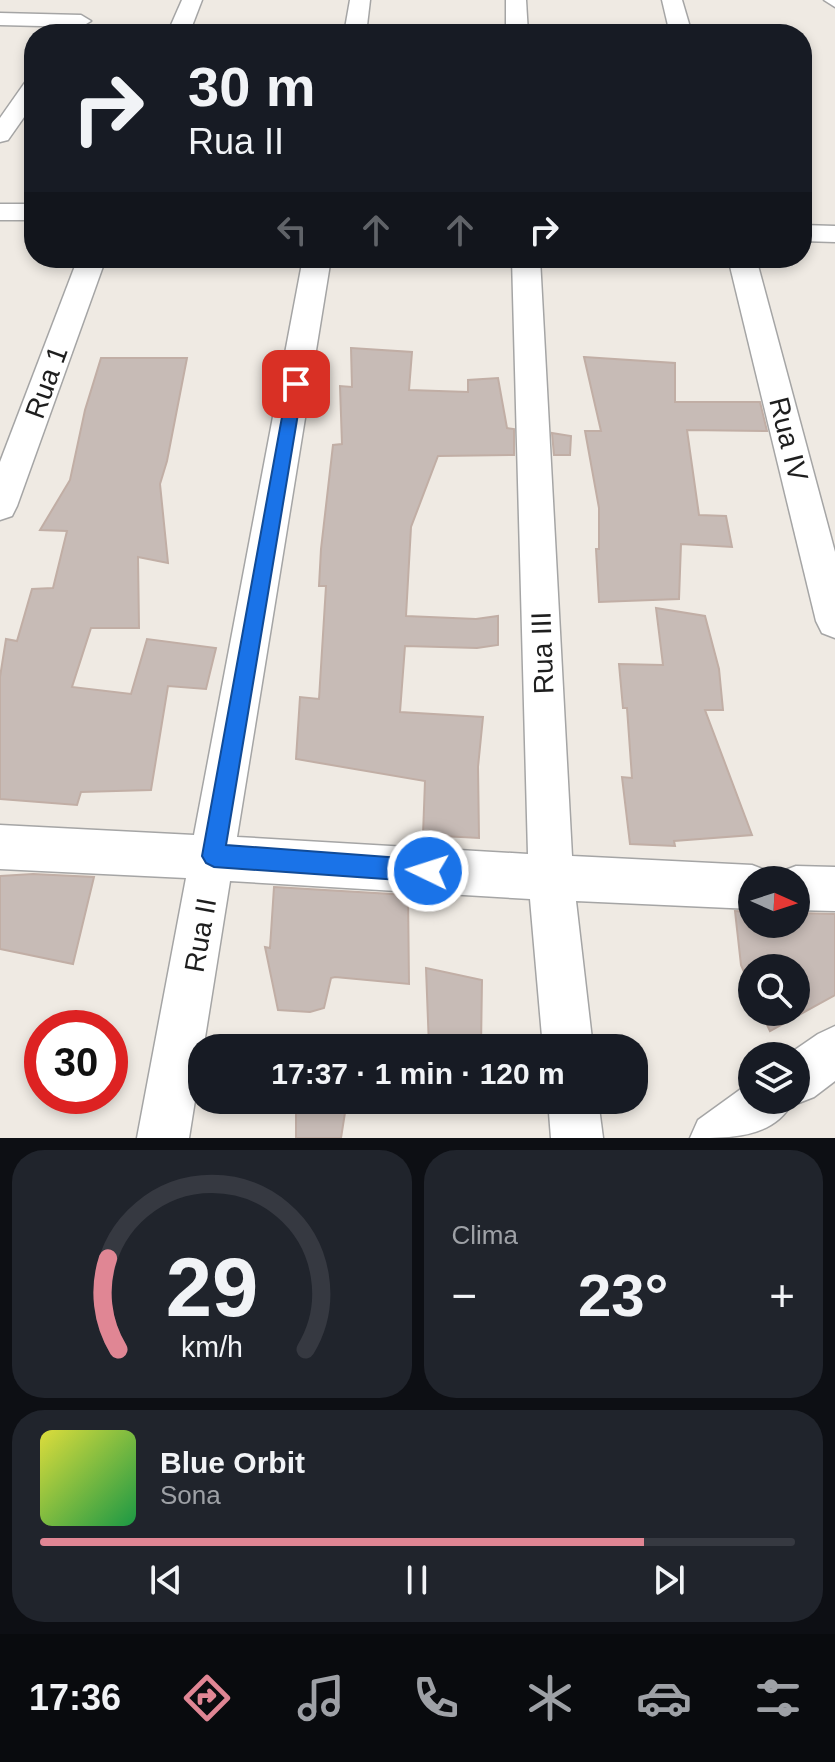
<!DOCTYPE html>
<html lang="pt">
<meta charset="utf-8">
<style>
body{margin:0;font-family:Helvetica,sans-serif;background:#20242c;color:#f1f3f6;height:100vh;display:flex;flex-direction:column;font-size:30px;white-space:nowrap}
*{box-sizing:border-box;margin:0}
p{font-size:26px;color:#9ea1a6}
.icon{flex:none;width:44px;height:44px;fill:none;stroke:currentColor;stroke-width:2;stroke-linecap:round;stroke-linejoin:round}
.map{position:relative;height:1138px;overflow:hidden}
.panel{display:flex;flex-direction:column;gap:12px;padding:12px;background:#0d0f14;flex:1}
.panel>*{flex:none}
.guide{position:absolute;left:24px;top:24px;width:788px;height:244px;border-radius:32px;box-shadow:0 4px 12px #0003;background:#171b24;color:#f1f3f6;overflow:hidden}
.needle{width:52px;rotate:93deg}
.fabs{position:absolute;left:738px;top:866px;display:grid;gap:16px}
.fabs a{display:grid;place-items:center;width:72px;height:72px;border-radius:50%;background:#171b24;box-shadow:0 4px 12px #0003;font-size:40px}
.speed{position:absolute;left:24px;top:1010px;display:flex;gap:16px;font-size:40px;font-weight:700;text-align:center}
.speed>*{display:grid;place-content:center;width:104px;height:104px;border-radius:50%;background:#171b24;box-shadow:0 4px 12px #0003;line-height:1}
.speed .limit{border:12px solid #d22;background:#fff;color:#111}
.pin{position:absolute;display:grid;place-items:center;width:68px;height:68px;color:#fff;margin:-34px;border-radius:16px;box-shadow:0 4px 12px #0006}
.me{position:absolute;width:88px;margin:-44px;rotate:274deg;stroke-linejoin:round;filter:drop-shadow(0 0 6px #0008)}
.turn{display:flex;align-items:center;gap:28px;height:168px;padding:0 32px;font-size:36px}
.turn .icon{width:104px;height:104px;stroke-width:2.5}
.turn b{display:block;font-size:56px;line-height:68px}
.lanes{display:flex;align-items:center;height:76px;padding:0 32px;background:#0003;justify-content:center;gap:40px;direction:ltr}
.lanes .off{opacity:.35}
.big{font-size:60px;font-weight:700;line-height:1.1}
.panel .card{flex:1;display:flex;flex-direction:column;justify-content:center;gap:12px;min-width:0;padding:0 28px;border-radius:32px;background:#20242c}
.panel .dial{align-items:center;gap:0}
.dial svg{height:208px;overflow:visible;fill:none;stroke:#363941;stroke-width:7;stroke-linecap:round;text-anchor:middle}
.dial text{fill:#f1f3f6;stroke:none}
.song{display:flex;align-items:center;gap:24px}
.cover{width:96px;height:96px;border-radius:12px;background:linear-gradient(135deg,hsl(60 70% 55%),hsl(140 70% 35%))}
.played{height:8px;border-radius:4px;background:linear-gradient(90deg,#e08694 80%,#363941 80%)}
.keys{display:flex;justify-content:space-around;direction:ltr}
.heat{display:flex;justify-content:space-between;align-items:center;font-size:44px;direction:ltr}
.panel .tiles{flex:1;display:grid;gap:12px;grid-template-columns:1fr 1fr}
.card:last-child{grid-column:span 2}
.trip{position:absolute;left:188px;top:1034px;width:460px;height:80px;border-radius:32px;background:#171b24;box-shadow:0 4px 12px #0003;font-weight:700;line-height:80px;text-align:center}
.dock{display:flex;height:128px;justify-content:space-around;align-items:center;background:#090b0e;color:#9ea1a6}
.dock .icon{width:56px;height:56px}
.dock .current{color:#e08694}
.dock b{font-size:36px;color:#f1f3f6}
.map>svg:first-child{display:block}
.building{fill:#c7bbb6;stroke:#c1aea5;stroke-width:2}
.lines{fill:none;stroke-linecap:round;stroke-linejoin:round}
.minor-casing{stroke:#a5a5a5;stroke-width:3}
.minor{fill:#fff;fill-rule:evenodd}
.route{fill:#1a73e8;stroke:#114b97;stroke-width:2}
.labels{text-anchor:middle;stroke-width:8;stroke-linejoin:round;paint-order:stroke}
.street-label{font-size:28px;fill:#1e1e1e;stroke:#fff}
</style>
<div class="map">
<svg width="835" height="1138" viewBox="0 0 835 1138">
<rect width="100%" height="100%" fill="#efeae3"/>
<g class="building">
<path d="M351,348L412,352L409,390L468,392V380L498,378L507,428L514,429V455L438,456L411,527L406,616L476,619L498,616V645L477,648L405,646L400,712L483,717L478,767L479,838L423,835L425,781L296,759L300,697L319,699L326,586H319L321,549L333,445L342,444L340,386L352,387Z"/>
<path d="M584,357L675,363V402H760L767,431L687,430L699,515L726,516L732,547L681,544L679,599L599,602L596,549H599V508L585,431H601Z"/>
<path d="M101,358H187L167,461L160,484L168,563L138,557L139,628H91L72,687L131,694L147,639L216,648L206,689L168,686L151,790L81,792L77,805L0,799V677L6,639L17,641L32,589L53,588L67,531L40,530L70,480L85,410Z"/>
<path d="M552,433L571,436L570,455H554Z"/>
<path d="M656,608L705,616L719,669L723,710H705L752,835L674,841L675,846L630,844L622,777L632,778L627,708H623L619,664L663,665Z"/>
<path d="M33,874L94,877L73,964L0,949V876Z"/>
<path d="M274,887L408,895L409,984L335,977L331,978L324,1008L310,1012L278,1010L265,947L270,948Z"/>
<path d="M735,911L752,912V924H796V913L835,914V995L770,1031L761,1012H796V968H752V991L741,965Z"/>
<path d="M426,968L482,980L481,1047H429Z"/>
<path d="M296,1100H347L341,1138H296Z"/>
</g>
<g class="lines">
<defs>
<g id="minor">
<path d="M182,0H202L189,34H167Z"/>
<path d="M350,0H370L366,34H344Z"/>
<path d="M506,0H526L528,34H506Z"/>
<path d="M662,0H682L692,34H670Z"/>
<path d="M824,0H835V7Z"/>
<path d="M0,13L81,15L91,21L81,27L0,25Z"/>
<path d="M34,79V103L8,140L0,142V118L26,81Z"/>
<rect x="0" y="204" width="34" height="16"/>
<path d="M802,225L835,226V242L802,241Z"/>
<path d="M78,258H106L17,506L12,516L0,520V462Z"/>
<path d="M303,258H331L237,837L528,854L512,258H540L572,856L752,865L768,871L772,880H752V909L576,901L593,1048H543L530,899L230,881L189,1138H137L186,878L0,869V825L194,835Z"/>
<path d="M728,258H756L835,552V638L822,633L816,621Z"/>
<path d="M796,866L835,867V911L796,910V880H777L780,872Z"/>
<path d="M835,1026V1081L814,1097L796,1104L792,1103C773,1138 731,1138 690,1138L698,1120L752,1081V1100H796V1056H786L818,1034Z"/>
<path d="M548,1100H598L603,1138H551Z"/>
</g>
</defs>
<use href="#minor" class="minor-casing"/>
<use href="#minor" class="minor"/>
</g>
<path class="route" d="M296,378L303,384L226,845L428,860L436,863L440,871L436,879L428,882L214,867L206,863L202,856L288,384Z"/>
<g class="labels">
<g class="street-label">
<text transform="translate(46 382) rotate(-70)" y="10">Rua 1</text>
<text transform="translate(789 439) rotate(76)" y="10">Rua IV</text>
<text transform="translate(542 653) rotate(-92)" y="10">Rua III</text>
<text transform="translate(200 935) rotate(-80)" y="10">Rua II</text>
</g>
</g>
</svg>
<div class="fabs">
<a><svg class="needle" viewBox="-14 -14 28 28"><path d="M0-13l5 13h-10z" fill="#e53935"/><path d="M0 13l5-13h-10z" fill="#9ea1a6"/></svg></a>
<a><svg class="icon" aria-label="search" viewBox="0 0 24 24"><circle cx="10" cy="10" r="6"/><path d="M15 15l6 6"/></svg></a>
<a><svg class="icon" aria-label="layers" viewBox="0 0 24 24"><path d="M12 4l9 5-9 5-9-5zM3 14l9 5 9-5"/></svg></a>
</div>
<div class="speed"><div class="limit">30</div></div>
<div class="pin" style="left:296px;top:384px;background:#d93025"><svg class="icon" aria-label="arrive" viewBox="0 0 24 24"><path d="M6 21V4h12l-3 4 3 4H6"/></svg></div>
<svg class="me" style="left:428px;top:871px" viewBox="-20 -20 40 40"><circle r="17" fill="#1a73e8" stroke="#fff" stroke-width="3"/><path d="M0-11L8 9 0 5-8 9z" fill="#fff"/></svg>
<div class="trip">17:37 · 1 min · 120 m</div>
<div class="guide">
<div class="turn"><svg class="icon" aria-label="right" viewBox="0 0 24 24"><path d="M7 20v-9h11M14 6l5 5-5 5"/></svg><div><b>30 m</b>Rua II</div></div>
<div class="lanes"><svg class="icon off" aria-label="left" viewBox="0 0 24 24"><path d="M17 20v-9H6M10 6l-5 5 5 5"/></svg><svg class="icon off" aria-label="ahead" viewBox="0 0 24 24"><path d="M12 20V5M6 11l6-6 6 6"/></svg><svg class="icon off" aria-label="ahead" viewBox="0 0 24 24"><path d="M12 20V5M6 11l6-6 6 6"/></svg><svg class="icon" aria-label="right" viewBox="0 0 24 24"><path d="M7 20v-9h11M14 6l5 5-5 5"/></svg></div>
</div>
</div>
<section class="panel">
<div class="tiles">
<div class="card dial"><svg viewBox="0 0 100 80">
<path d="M14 69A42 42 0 1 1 86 69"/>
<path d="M14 69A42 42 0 0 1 10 34" stroke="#e08694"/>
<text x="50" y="56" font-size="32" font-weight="700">29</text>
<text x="50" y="72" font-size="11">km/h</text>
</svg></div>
<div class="card"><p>Clima</p>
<div class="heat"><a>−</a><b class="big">23°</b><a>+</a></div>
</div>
<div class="card">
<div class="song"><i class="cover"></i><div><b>Blue Orbit</b><p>Sona</p></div></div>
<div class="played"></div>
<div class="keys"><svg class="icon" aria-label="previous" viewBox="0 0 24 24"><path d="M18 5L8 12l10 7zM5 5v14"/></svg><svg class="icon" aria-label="pause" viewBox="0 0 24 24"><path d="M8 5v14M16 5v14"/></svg><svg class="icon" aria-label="next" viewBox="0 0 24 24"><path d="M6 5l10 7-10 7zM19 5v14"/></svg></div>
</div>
</div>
</section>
<nav class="dock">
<b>17:36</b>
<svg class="icon current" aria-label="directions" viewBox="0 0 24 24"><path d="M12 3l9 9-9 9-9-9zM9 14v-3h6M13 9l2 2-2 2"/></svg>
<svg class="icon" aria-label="music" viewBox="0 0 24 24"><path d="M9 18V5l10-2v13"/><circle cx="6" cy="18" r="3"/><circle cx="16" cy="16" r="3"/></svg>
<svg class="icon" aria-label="phone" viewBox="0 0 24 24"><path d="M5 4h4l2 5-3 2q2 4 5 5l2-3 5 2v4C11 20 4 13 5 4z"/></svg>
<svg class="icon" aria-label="climate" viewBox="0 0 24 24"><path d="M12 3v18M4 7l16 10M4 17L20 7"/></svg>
<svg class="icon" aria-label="car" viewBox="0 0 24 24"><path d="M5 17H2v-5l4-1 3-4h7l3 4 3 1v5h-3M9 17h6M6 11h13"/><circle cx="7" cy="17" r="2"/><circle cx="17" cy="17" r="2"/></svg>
<svg class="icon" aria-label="filters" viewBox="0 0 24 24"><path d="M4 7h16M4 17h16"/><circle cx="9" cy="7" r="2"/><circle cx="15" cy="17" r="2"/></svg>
</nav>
